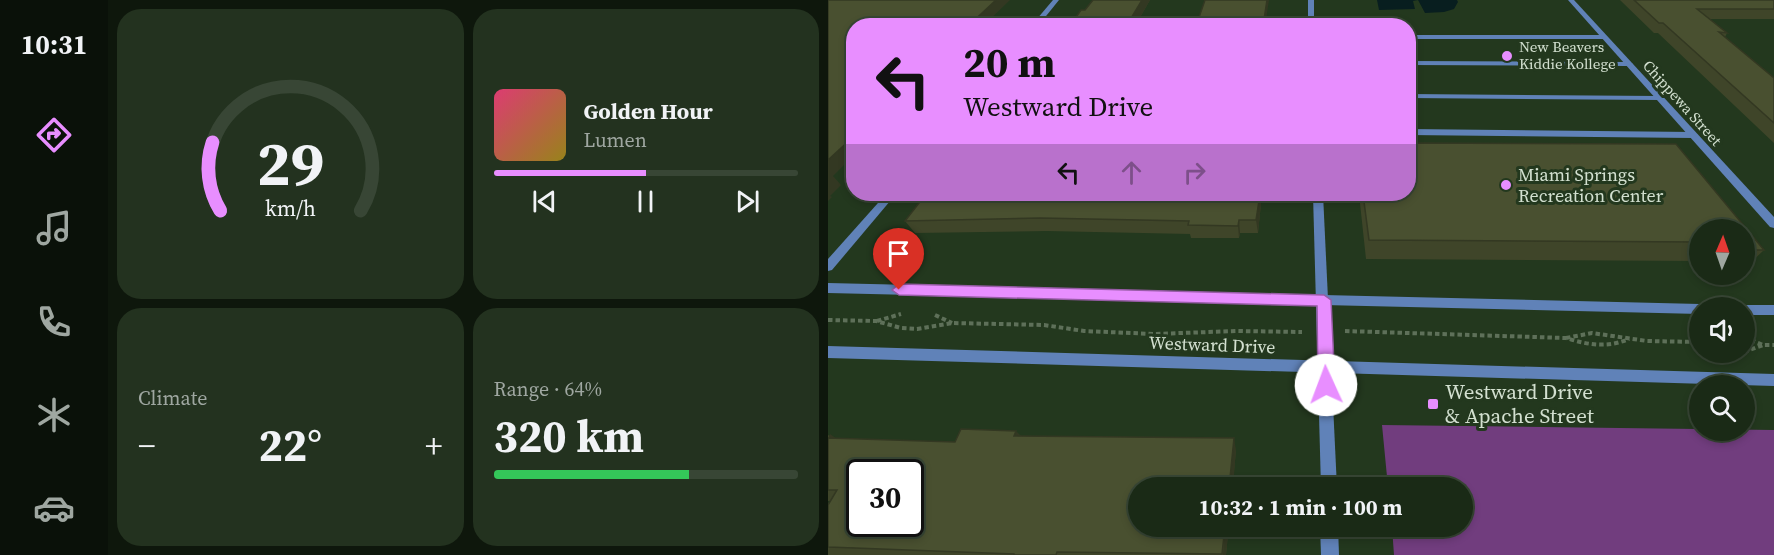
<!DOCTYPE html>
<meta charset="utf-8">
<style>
body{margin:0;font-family:"Source Serif 4",serif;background:#23321f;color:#f1f3f6;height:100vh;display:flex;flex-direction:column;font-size:22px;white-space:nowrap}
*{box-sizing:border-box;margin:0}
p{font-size:20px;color:#9fa7a1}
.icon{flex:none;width:33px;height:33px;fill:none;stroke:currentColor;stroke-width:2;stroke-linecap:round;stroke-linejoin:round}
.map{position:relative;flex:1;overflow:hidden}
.side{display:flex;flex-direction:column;gap:9px;padding:9px;background:#0e170c;width:720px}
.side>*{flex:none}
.banner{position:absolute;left:18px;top:18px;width:570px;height:183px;border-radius:24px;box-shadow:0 3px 9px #0003,0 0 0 2px #384635;background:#e88eff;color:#111;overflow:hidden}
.needle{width:39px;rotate:2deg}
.fabs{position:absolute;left:861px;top:219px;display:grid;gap:12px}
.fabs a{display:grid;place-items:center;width:66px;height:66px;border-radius:50%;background:#1a2a16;box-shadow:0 3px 9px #0003,0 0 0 2px #384635;font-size:30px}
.speed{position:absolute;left:18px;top:459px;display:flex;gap:12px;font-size:30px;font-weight:700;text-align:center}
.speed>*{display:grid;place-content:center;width:78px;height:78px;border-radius:50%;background:#1a2a16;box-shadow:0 3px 9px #0003,0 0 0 2px #384635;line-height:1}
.speed .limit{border:3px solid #111;border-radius:9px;background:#fff;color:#111}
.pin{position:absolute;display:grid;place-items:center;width:51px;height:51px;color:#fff;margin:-62px -26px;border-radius:50% 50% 50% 0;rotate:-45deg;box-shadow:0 0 6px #0007}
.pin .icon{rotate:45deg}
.me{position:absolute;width:66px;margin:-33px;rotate:358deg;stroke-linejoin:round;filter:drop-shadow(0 0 4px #0008)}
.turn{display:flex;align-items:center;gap:21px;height:126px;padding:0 18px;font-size:27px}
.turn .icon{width:78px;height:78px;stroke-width:2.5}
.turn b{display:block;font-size:42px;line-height:51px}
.lanes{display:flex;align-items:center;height:57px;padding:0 18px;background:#0003;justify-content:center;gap:30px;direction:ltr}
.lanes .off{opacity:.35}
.big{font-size:45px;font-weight:700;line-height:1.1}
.side .tile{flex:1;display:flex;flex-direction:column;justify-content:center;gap:9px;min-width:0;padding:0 21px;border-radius:24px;background:#23321f}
.side .dial{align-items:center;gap:0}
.dial svg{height:156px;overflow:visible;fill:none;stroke:#384635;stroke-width:7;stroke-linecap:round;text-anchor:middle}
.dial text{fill:#f1f3f6;stroke:none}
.song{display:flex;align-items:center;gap:18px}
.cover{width:72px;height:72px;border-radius:9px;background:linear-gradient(135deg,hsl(340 70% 55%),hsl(50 70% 35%))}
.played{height:6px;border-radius:3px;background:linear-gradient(90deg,#e88eff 50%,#384635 50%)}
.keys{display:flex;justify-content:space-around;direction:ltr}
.heat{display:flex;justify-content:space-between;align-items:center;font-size:33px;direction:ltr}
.charge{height:9px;border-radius:4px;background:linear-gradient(90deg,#34c759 64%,#384635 0)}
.side .tiles{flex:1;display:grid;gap:9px;grid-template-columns:repeat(2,1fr)}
.trip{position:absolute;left:300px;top:477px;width:345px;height:60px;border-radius:30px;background:#1a2a16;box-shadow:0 3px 9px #0003,0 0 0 2px #384635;font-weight:700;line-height:60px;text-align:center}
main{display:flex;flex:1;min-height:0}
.menu{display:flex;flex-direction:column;width:108px;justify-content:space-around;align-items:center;background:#0a1109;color:#9fa7a1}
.menu .icon{width:42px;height:42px}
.menu .on{color:#e88eff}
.menu b{font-size:27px;color:#f1f3f6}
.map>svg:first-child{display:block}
.green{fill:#713d7e}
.water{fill:#081e1f}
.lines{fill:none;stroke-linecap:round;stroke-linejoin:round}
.path{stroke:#5e7059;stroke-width:4;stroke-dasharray:4.5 3;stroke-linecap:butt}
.service{fill:#6082b8;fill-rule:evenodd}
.minor{fill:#6082b8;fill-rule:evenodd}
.tertiary{fill:#6082b8;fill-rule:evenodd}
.wall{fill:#3f4529}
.shaded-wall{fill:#333822}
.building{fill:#495030;stroke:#333822;stroke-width:1.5;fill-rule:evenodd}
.route{fill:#e88eff;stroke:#975ca6;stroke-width:1.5}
.poi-dot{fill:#e88eff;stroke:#23381e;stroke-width:2}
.labels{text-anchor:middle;stroke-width:6;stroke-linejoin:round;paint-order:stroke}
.far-poi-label{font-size:15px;fill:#d3e0d0;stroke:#23381e;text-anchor:start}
.far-street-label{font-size:15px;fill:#d3e0d0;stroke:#23381e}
.poi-label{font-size:18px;fill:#d3e0d0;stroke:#23381e;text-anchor:start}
.street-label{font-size:18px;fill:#d3e0d0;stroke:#23381e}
.near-poi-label{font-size:21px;fill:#d3e0d0;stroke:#23381e;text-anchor:start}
</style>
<main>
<nav class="menu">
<b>10:31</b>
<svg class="icon on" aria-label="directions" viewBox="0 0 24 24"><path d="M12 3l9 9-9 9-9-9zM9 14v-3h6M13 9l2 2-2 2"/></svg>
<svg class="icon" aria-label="music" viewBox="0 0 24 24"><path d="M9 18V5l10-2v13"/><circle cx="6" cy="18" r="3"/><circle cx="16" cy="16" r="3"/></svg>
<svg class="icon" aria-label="phone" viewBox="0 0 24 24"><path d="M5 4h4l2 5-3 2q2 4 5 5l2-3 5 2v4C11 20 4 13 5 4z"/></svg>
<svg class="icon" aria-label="climate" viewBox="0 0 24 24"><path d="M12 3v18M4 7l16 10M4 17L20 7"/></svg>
<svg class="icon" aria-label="car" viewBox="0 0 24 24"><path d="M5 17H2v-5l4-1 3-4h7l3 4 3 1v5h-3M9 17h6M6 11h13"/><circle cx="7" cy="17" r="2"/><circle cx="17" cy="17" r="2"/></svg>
</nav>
<section class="side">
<div class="tiles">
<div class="tile dial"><svg viewBox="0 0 100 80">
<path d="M14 69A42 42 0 1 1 86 69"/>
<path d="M14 69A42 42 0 0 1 10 34" stroke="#e88eff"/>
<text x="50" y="56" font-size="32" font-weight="700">29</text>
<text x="50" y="72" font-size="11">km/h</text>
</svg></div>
<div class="tile">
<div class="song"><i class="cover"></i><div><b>Golden Hour</b><p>Lumen</p></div></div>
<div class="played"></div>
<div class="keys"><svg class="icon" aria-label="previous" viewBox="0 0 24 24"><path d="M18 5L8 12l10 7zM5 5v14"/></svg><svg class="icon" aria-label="pause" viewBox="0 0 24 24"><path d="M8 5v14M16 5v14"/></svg><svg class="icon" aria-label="next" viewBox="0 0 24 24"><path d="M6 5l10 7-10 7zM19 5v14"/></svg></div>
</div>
<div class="tile"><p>Climate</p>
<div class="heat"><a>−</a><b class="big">22°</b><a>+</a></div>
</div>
<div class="tile"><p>Range · 64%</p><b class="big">320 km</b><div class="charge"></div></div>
</div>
</section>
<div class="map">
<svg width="946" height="555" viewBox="0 0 946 555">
<rect width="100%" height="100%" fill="#23381e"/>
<path class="green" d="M554,425L946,430V555H566L564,527L634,526V488L560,487Z"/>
<path class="water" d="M549,0H629L630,2L626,9L616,12L597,13L590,0L585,1L587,9L551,10Z"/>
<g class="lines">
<g class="path">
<path d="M107,315L124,323"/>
<path d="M0,320L48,321L73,328L89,329L124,323L216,325L256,331L326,334L409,331L474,332"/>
<path d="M49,321L73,314"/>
<path d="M517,331L738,338C760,345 779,348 801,339"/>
<path d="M916,337L935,345H946"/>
<path d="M738,338L764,333L819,341L872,342"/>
<path d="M916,352L935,345"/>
</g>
<g class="service">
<path d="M580,35H776L779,37L776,39H580Z"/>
<path d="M580,61L801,62L805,64L801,66L580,65Z"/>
<path d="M580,94L831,96L835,98L831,100L580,98Z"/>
<path d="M580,129L865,132L870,135L865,138L580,135Z"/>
</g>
<g class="minor">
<path d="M225,0H231L210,26H203Z"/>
<rect x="480" y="0" width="6" height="26"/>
<path d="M740,0H746L946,217V228L942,227Z"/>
<path d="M58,194H68L4,270L0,271V259Z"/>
<path d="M485,194H495L509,488H493Z"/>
<path d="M492,526H510L511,555H493Z"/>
</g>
<g class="tertiary">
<path d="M0,283L872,304L878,308H872V314L0,293Z"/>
<path d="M916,305H946V315H916V308H911Z"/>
<path d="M0,346L946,374V386L0,358Z"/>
</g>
</g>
<g class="wall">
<path d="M322,0L307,26H242L257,10Z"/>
<path d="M792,0H946V19H882L899,33L897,37L946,78V143L830,33H826Z"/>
<path d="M580,143L848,144L936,250L916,269V230H872V261L538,259L531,194H580Z"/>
<path d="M98,194H434L430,233H412L411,238H363L362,234L219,231L87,233L77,221Z"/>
<path d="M0,435L8,439L127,442L193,436L408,450L398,555H0V505L3,501H0Z"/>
</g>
<g class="shaded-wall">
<path d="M168,0H182L155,26H140Z"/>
<path d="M314,0H322L307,26H303L302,20Z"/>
<path d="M439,0H441L437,26H435Z"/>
<path d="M291,20L292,26H287Z"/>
<path d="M26,136V155L5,176L13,185L2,196L4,197L0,201V160Z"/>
<path d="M432,194H434L430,233L428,220Z"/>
<path d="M411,220L412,233L411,238L410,226Z"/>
<path d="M188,431L200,443L186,436Z"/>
<path d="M2,434L20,447L0,439Z"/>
<path d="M406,438L408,450L405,488H401Z"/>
<path d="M397,526H401L398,555H395Z"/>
</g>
<g class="building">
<path d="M0,0H168L140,26H26V136L0,160Z"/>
<path d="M265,0H314L302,20H291L287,26H242L253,10H257Z"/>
<path d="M377,0H439L435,26H368Z"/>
<path d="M806,0H946V9H869L899,33L891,32L946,78V123L835,23H831Z"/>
<path d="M580,143L848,144L936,250H916V230H872V242L541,240L535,194H580Z"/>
<path d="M98,194H432L428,220H411L410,226L360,225L361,221L212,218L77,221Z"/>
<path d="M133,429L188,431L186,436L406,438L401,488H310V526H397L394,554L229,552L228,555H186V554L0,547V505L9,490H0V438L127,442ZM32,472H82V524H32Z"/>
</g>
<path class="route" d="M71,284L496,295L503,300L507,385L504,390L498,392L493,390L490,385L489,306L71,295L64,290Z"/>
<g class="poi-dot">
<circle cx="679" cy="56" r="6"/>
<circle cx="678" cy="185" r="6"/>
<rect x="599" y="398" width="12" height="12" rx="3"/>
</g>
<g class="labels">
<g class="far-poi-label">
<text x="691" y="52">New Beavers<tspan x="691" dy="17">Kiddie Kollege</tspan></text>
</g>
<g class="far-street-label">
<text transform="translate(854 103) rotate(48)" y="5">Chippewa Street</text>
</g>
<g class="poi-label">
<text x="690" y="181">Miami Springs<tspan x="690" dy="21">Recreation Center</tspan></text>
</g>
<g class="street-label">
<text transform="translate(384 345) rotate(2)" y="6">Westward Drive</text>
</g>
<g class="near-poi-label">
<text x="617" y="399">Westward Drive<tspan x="617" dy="24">&amp; Apache Street</tspan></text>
</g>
</g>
</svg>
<div class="fabs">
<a><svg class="needle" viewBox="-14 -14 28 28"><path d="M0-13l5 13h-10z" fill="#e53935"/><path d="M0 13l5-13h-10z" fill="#9fa7a1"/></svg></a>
<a><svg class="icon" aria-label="sound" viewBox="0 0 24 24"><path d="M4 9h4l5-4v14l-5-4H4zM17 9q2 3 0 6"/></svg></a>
<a><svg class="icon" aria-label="search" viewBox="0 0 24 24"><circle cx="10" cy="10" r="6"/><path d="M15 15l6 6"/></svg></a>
</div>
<div class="speed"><div class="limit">30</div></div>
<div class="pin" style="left:71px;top:290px;background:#d93025"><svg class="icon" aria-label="arrive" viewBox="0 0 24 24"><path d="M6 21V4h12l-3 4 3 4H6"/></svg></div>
<svg class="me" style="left:498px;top:385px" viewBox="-20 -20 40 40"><circle r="19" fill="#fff"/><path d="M0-13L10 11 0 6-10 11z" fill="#e88eff"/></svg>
<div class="trip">10:32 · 1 min · 100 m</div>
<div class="banner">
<div class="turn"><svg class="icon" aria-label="left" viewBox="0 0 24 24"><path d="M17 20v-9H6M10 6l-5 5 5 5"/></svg><div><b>20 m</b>Westward Drive</div></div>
<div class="lanes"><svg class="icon" aria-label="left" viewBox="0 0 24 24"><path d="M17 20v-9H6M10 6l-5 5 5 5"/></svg><svg class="icon off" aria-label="ahead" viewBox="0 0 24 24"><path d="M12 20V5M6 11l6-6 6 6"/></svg><svg class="icon off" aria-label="right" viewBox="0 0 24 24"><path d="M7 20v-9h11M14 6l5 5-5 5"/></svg></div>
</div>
</div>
</main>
